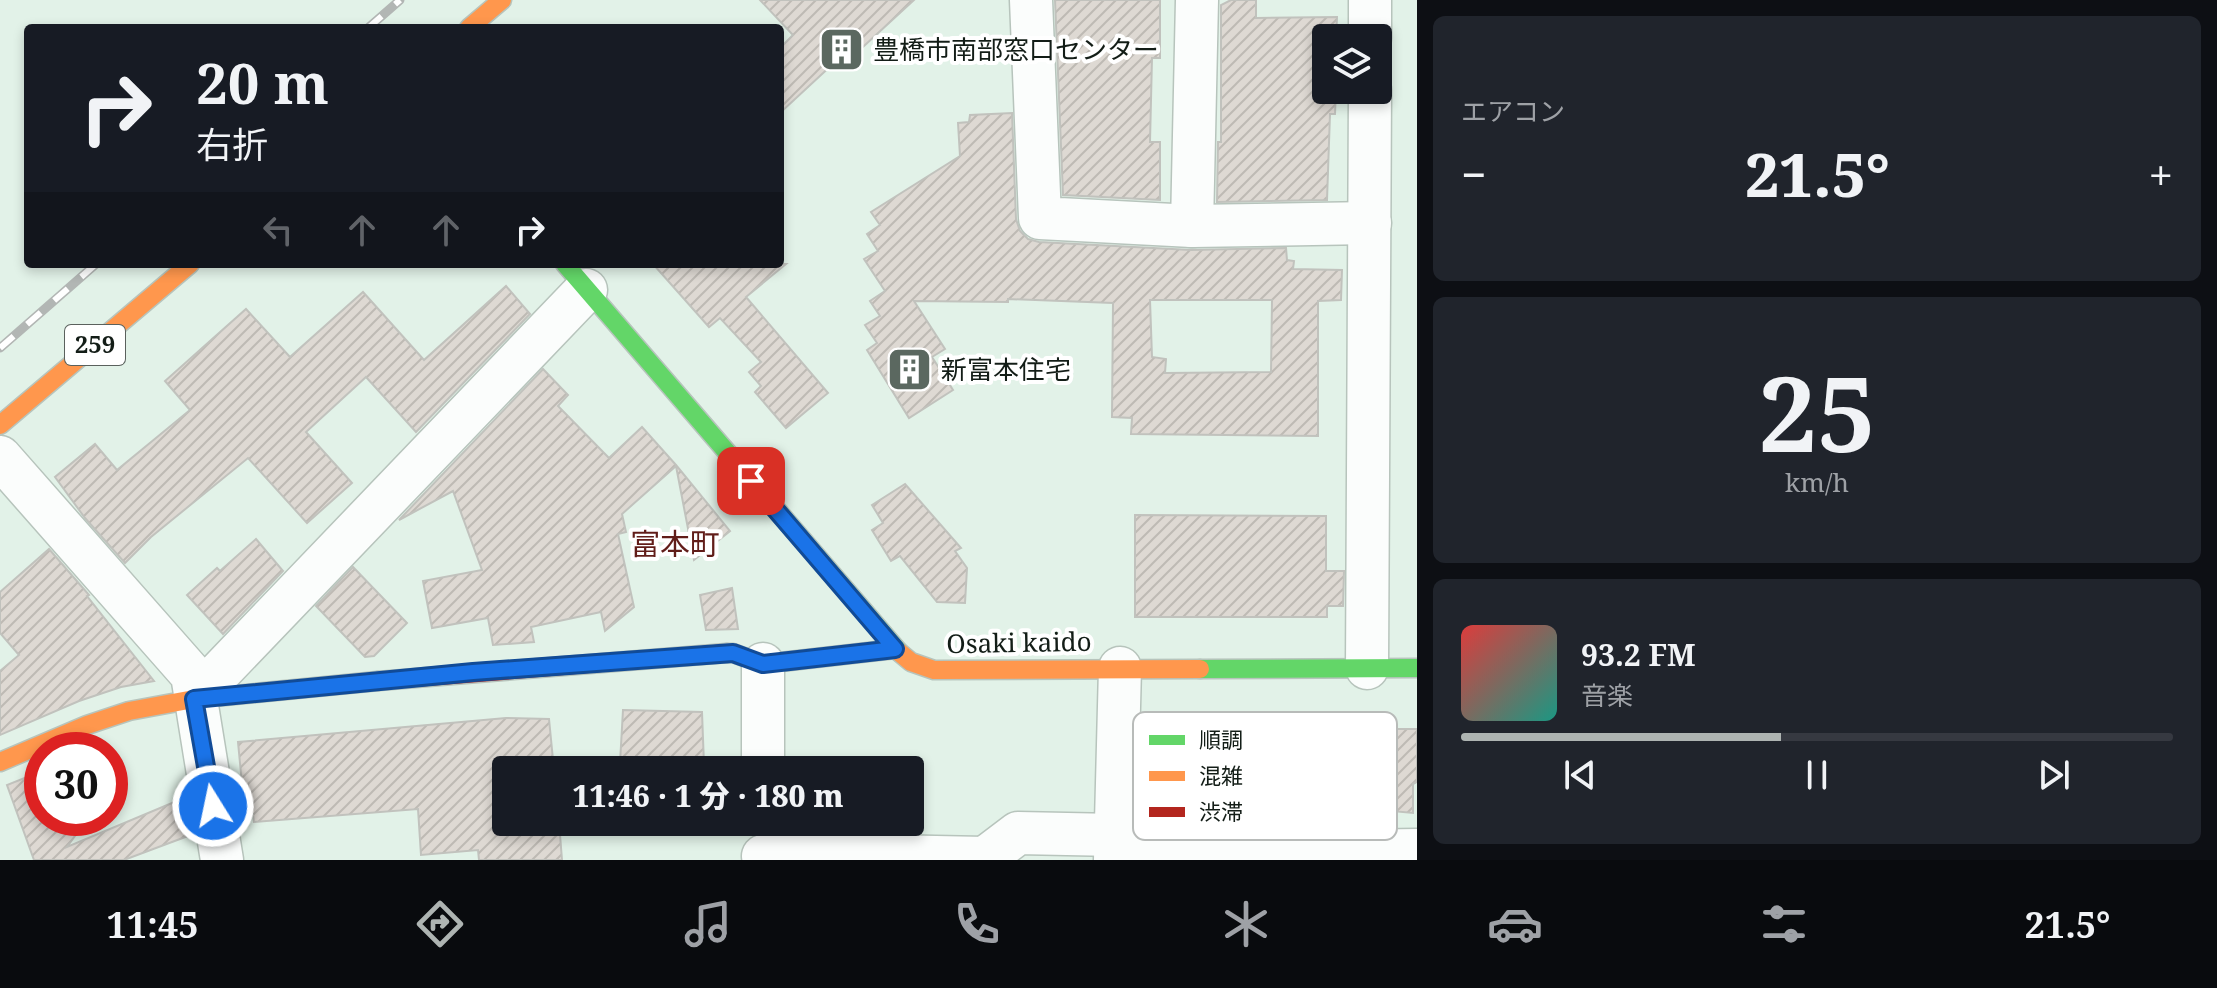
<!DOCTYPE html>
<html lang="ja">
<meta charset="utf-8">
<style>
body{margin:0;font-family:"Noto Serif","Noto Sans JP",serif;background:#20242c;color:#f1f3f6;height:100vh;display:flex;flex-direction:column;font-size:30px;white-space:nowrap}
*{box-sizing:border-box;margin:0}
p{font-size:26px;color:#9ea1a6}
.icon{flex:none;width:44px;height:44px;fill:none;stroke:currentColor;stroke-width:2;stroke-linecap:round;stroke-linejoin:round}
.map{position:relative;flex:1;overflow:hidden}
.drawer{display:flex;flex-direction:column;gap:16px;padding:16px;background:#0d0f14;width:800px}
.drawer>*{flex:none}
.guide{position:absolute;left:24px;top:24px;width:760px;height:244px;border-radius:8px;box-shadow:0 4px 12px #0003;background:#171b24;color:#f1f3f6;overflow:hidden}
.buttons{position:absolute;left:1312px;top:24px;display:grid;gap:16px}
.buttons a{display:grid;place-items:center;width:80px;height:80px;border-radius:8px;background:#171b24;box-shadow:0 4px 12px #0003;font-size:40px}
.speed{position:absolute;left:24px;top:732px;display:flex;gap:16px;font-size:40px;font-weight:700;text-align:center}
.speed>*{display:grid;place-content:center;width:104px;height:104px;border-radius:50%;background:#171b24;box-shadow:0 4px 12px #0003;line-height:1}
.speed .limit{border:12px solid #d22;background:#fff;color:#111}
.pin{position:absolute;display:grid;place-items:center;width:68px;height:68px;color:#fff;margin:-34px;border-radius:16px;box-shadow:0 4px 12px #0006}
.me{position:absolute;width:88px;margin:-44px;rotate:350deg;stroke-linejoin:round;filter:drop-shadow(0 0 6px #0008)}
.turn{display:flex;align-items:center;gap:28px;height:168px;padding:0 40px;font-size:36px}
.turn .icon{width:104px;height:104px;stroke-width:2.5}
.turn b{display:block;font-size:56px;line-height:68px}
.lanes{display:flex;align-items:center;height:76px;padding:0 40px;background:#0003;justify-content:center;gap:40px;direction:ltr}
.lanes .off{opacity:.35}
.big{font-size:60px;font-weight:800;line-height:1.1}
.drawer .widget{flex:1;display:flex;flex-direction:column;justify-content:center;gap:12px;min-width:0;padding:0 28px;border-radius:12px;background:#20242c}
.drawer .dial{align-items:center;gap:0}
.dial b{font-size:104px;line-height:1}
.song{display:flex;align-items:center;gap:24px}
.cover{width:96px;height:96px;border-radius:12px;background:linear-gradient(135deg,hsl(0 70% 55%),hsl(170 70% 35%))}
.played{height:8px;border-radius:4px;background:linear-gradient(90deg,#aeb4b2 45%,#363941 45%)}
.keys{display:flex;justify-content:space-around;direction:ltr}
.heat{display:flex;justify-content:space-between;align-items:center;font-size:44px;direction:ltr}
.trip{position:absolute;left:492px;top:756px;width:432px;height:80px;border-radius:8px;background:#171b24;box-shadow:0 4px 12px #0003;font-weight:800;line-height:80px;text-align:center}
.tabs{display:flex;height:128px;justify-content:space-around;align-items:center;background:#090b0e;color:#9ea1a6}
.tabs .icon{width:56px;height:56px}
.tabs .on{color:#aeb4b2}
.tabs b{font-size:36px;color:#f1f3f6}
main{display:flex;flex:1;min-height:0}
.map>svg:first-child{display:block}
.building{fill:url(#building-hatch);stroke:#c1c2bd;stroke-width:2;fill-rule:evenodd}
.lines{fill:none;stroke-linecap:round;stroke-linejoin:round}
.street-casing{stroke:#b7c4bc;stroke-width:45}
.fast-casing{stroke:#b7c4bc;stroke-width:21}
.slow-casing{stroke:#b7c4bc;stroke-width:21}
.jam-casing{stroke:#b7c4bc;stroke-width:21}
.street{stroke:#fbfdfc;stroke-width:42}
.fast{stroke:#63d668;stroke-width:18}
.slow{stroke:#ff974d;stroke-width:18}
.jam{stroke:#b3261e;stroke-width:18}
.rail-casing{stroke:#b2b6b4;stroke-width:9}
.rail{stroke:#fff;stroke-width:6;stroke-dasharray:18;stroke-linecap:butt}
.route-casing{stroke:#114b97;stroke-width:20}
.route{stroke:#1a73e8;stroke-width:14}
.labels{text-anchor:middle;stroke-width:8;stroke-linejoin:round;paint-order:stroke}
.shield{fill:#fff;stroke:#5a615d;stroke-width:2}
.shield-label{font-size:24px;font-weight:bold;fill:#131d17}
.poi-label{font-size:26px;fill:#131d17;stroke:#fff;text-anchor:start}
.street-label{font-size:26px;fill:#131d17;stroke:#fff}
.quarter-label{font-size:30px;fill:#611d19;stroke:#fff}
.key{fill:#fff;stroke:#b8bbb9;stroke-width:2}
.key-label{font-size:22px;fill:#131d17}
</style>
<main>
<div class="map">
<svg width="1417" height="860" viewBox="0 0 1417 860">
<defs>
<pattern id="building-hatch" width="6" height="6" patternUnits="userSpaceOnUse" patternTransform="scale(2)"><rect width="6" height="6" fill="#ded9d3"/><path d="M-1 1l2-2M0 6l6-6M5 7l2-2" fill="none" stroke="#bebab4"/></pattern>
</defs>
<rect width="100%" height="100%" fill="#e2f2e8"/>
<g class="building">
<path d="M760,0H914L840,68L835,62L780,113V48L793,35Z"/>
<path d="M1055,0H1160V58H1152L1150,142H1160V200L1063,195Z"/>
<path d="M1231,0H1256V18L1337,17L1336,38H1326V90H1336L1335,114H1330L1327,200L1217,202L1218,142H1221V5Z"/>
<path d="M1012,113L1016,219L1020,231L1028,239L1039,242L1191,250L1286,248L1287,260L1294,261L1293,269L1342,270L1341,300L1318,301V436L1131,434L1132,418L1112,417L1113,303L1008,299V302L914,301L945,349L932,357L953,390L909,418L867,350L877,343L865,325L880,316L870,301L885,291L864,259L878,251L867,234L880,225L871,212L960,156L958,123L969,122L970,115ZM1150,300H1272L1271,372L1165,373L1166,359L1152,357Z"/>
<path d="M653,264H786L746,297L828,393L786,428L755,392L761,386L749,372L761,362L720,318L709,327Z"/>
<path d="M506,286L530,314L416,432L366,377L306,432L352,483L307,523L248,458L151,537L125,563L85,518L55,477L95,444L117,470L190,410L165,381L246,309L290,357L363,292L424,360Z"/>
<path d="M543,369L568,395L558,406L609,458L642,427L676,465L730,531L694,560L676,466L622,514L626,532L618,534L634,607L605,631L601,612L531,627L534,642L493,645L488,618L432,628L423,581L482,570L453,491L399,520Z"/>
<path d="M905,484L961,548L955,551L967,568L965,603L937,602L900,556L891,561L872,530L883,523L872,505Z"/>
<path d="M1135,515L1326,516V571H1344L1343,606H1327V617H1135Z"/>
<path d="M256,539L283,571L223,634L187,595L217,568L220,571Z"/>
<path d="M49,549L89,595L87,596L154,681L121,687L79,701L0,735V671L19,655L0,633V592Z"/>
<path d="M353,567L407,623L374,656L365,657L316,606Z"/>
<path d="M732,588L738,629L706,630L700,595Z"/>
<path d="M623,710L702,712L704,765L620,763Z"/>
<path d="M506,718L549,719L554,770H506V822H559L562,860H479L478,850L421,855L418,809L254,822L253,814L245,815L238,742Z"/>
<path d="M1375,726L1376,729H1417V782L1413,784V813L1349,807V800L1284,801L1286,730Z"/>
<path d="M42,771V818H88L67,847L184,798L188,836L124,860H34L7,785Z"/>
</g>
<g class="lines">
<defs>
<g id="street">
<path d="M1031,0L1040,218L1192,226L1370,223"/>
<path d="M1370,0V38"/>
<path d="M1192,226L1197,0"/>
<path d="M0,457L192,675L222,860"/>
<path d="M763,664V770"/>
<path d="M1367,668L1370,90"/>
<path d="M194,699L586,290"/>
<path d="M1115,850L1229,853L1417,850"/>
<path d="M763,856L868,847L886,856L985,858L1018,833L1116,835"/>
<path d="M1115,860L1120,668"/>
</g>
<g id="fast">
<path d="M565,264L899,652"/>
<path d="M727,653H733L763,664L895,649"/>
<path d="M1200,669L1417,668"/>
</g>
<g id="slow">
<path d="M469,28L502,0"/>
<path d="M0,425L190,264"/>
<path d="M899,652L911,662L934,670L1200,669"/>
<path d="M0,762L87,725L129,711L194,699L378,681"/>
</g>
<path id="jam" d="M378,681L727,653"/>
</defs>
<use href="#street" class="street-casing"/>
<use href="#fast" class="fast-casing"/>
<use href="#slow" class="slow-casing"/>
<use href="#jam" class="jam-casing"/>
<use href="#street" class="street"/>
<use href="#fast" class="fast"/>
<use href="#slow" class="slow"/>
<use href="#jam" class="jam"/>
<defs>
<g id="rail">
<path d="M368,28L400,0"/>
<path d="M0,348L96,264"/>
</g>
</defs>
<use href="#rail" class="rail-casing"/>
<use href="#rail" class="rail"/>
</g>
<g class="lines">
<defs>
<path id="route" d="M213,806L194,699L473,672L733,653L763,664L895,649L751,481"/>
</defs>
<use href="#route" class="route-casing"/>
<use href="#route" class="route"/>
</g>
<defs>
<symbol id="building-square" viewBox="-11 -11 22 22"><rect x="-9" y="-9" width="18" height="18" rx="4" fill="#5b6860" stroke="#fff"/><path d="M-4-6H4V6H1V3H-1V6H-4ZM-2.5-4.3h1.7v1.8h-1.7ZM.8-4.3h1.7v1.8H.8ZM-2.5-1h1.7V.8h-1.7ZM.8-1h1.7V.8H.8Z" fill="#fff"/></symbol>
</defs>
<g fill-rule="evenodd">
<use href="#building-square" x="816" y="24" width="51" height="51"/>
<use href="#building-square" x="884" y="344" width="51" height="51"/>
</g>
<g class="labels">
<rect class="shield" x="65" y="325" width="60" height="40" rx="6"/>
<g class="shield-label">
<text x="95" y="353">259</text>
</g>
<g class="poi-label">
<text x="873" y="59">豊橋市南部窓口センター</text>
<text x="941" y="379">新富本住宅</text>
</g>
<g class="street-label">
<text transform="translate(1019 643) rotate(-1)" y="9">Osaki kaido</text>
</g>
<g class="quarter-label">
<text x="675" y="555">富本町</text>
</g>
</g>
<rect x="1133" y="712" width="264" height="128" rx="12" class="key"/>
<rect x="1149" y="735" width="36" height="10" fill="#63d668"/>
<rect x="1149" y="771" width="36" height="10" fill="#ff974d"/>
<rect x="1149" y="807" width="36" height="10" fill="#b3261e"/>
<g class="key-label">
<text x="1199" y="748">順調</text>
<text x="1199" y="784">混雑</text>
<text x="1199" y="820">渋滞</text>
</g>
</svg>
<div class="buttons">
<a><svg class="icon" aria-label="layers" viewBox="0 0 24 24"><path d="M12 4l9 5-9 5-9-5zM3 14l9 5 9-5"/></svg></a>
</div>
<div class="speed"><div class="limit">30</div></div>
<div class="pin" style="left:751px;top:481px;background:#d93025"><svg class="icon" aria-label="arrive" viewBox="0 0 24 24"><path d="M6 21V4h12l-3 4 3 4H6"/></svg></div>
<svg class="me" style="left:213px;top:806px" viewBox="-20 -20 40 40"><circle r="17" fill="#1a73e8" stroke="#fff" stroke-width="3"/><path d="M0-11L8 9 0 5-8 9z" fill="#fff"/></svg>
<div class="trip">11:46 · 1 分 · 180 m</div>
<div class="guide">
<div class="turn"><svg class="icon" aria-label="right" viewBox="0 0 24 24"><path d="M7 20v-9h11M14 6l5 5-5 5"/></svg><div><b>20 m</b>右折</div></div>
<div class="lanes"><svg class="icon off" aria-label="left" viewBox="0 0 24 24"><path d="M17 20v-9H6M10 6l-5 5 5 5"/></svg><svg class="icon off" aria-label="ahead" viewBox="0 0 24 24"><path d="M12 20V5M6 11l6-6 6 6"/></svg><svg class="icon off" aria-label="ahead" viewBox="0 0 24 24"><path d="M12 20V5M6 11l6-6 6 6"/></svg><svg class="icon" aria-label="right" viewBox="0 0 24 24"><path d="M7 20v-9h11M14 6l5 5-5 5"/></svg></div>
</div>
</div>
<section class="drawer">
<div class="widget"><p>エアコン</p>
<div class="heat"><a>−</a><b class="big">21.5°</b><a>+</a></div>
</div>
<div class="widget dial"><b>25</b><p>km/h</p></div>
<div class="widget">
<div class="song"><i class="cover"></i><div><b>93.2 FM</b><p>音楽</p></div></div>
<div class="played"></div>
<div class="keys"><svg class="icon" aria-label="previous" viewBox="0 0 24 24"><path d="M18 5L8 12l10 7zM5 5v14"/></svg><svg class="icon" aria-label="pause" viewBox="0 0 24 24"><path d="M8 5v14M16 5v14"/></svg><svg class="icon" aria-label="next" viewBox="0 0 24 24"><path d="M6 5l10 7-10 7zM19 5v14"/></svg></div>
</div>
</section>
</main>
<nav class="tabs">
<b>11:45</b>
<svg class="icon on" aria-label="directions" viewBox="0 0 24 24"><path d="M12 3l9 9-9 9-9-9zM9 14v-3h6M13 9l2 2-2 2"/></svg>
<svg class="icon" aria-label="music" viewBox="0 0 24 24"><path d="M9 18V5l10-2v13"/><circle cx="6" cy="18" r="3"/><circle cx="16" cy="16" r="3"/></svg>
<svg class="icon" aria-label="phone" viewBox="0 0 24 24"><path d="M5 4h4l2 5-3 2q2 4 5 5l2-3 5 2v4C11 20 4 13 5 4z"/></svg>
<svg class="icon" aria-label="climate" viewBox="0 0 24 24"><path d="M12 3v18M4 7l16 10M4 17L20 7"/></svg>
<svg class="icon" aria-label="car" viewBox="0 0 24 24"><path d="M5 17H2v-5l4-1 3-4h7l3 4 3 1v5h-3M9 17h6M6 11h13"/><circle cx="7" cy="17" r="2"/><circle cx="17" cy="17" r="2"/></svg>
<svg class="icon" aria-label="filters" viewBox="0 0 24 24"><path d="M4 7h16M4 17h16"/><circle cx="9" cy="7" r="2"/><circle cx="15" cy="17" r="2"/></svg>
<b>21.5°</b>
</nav>
